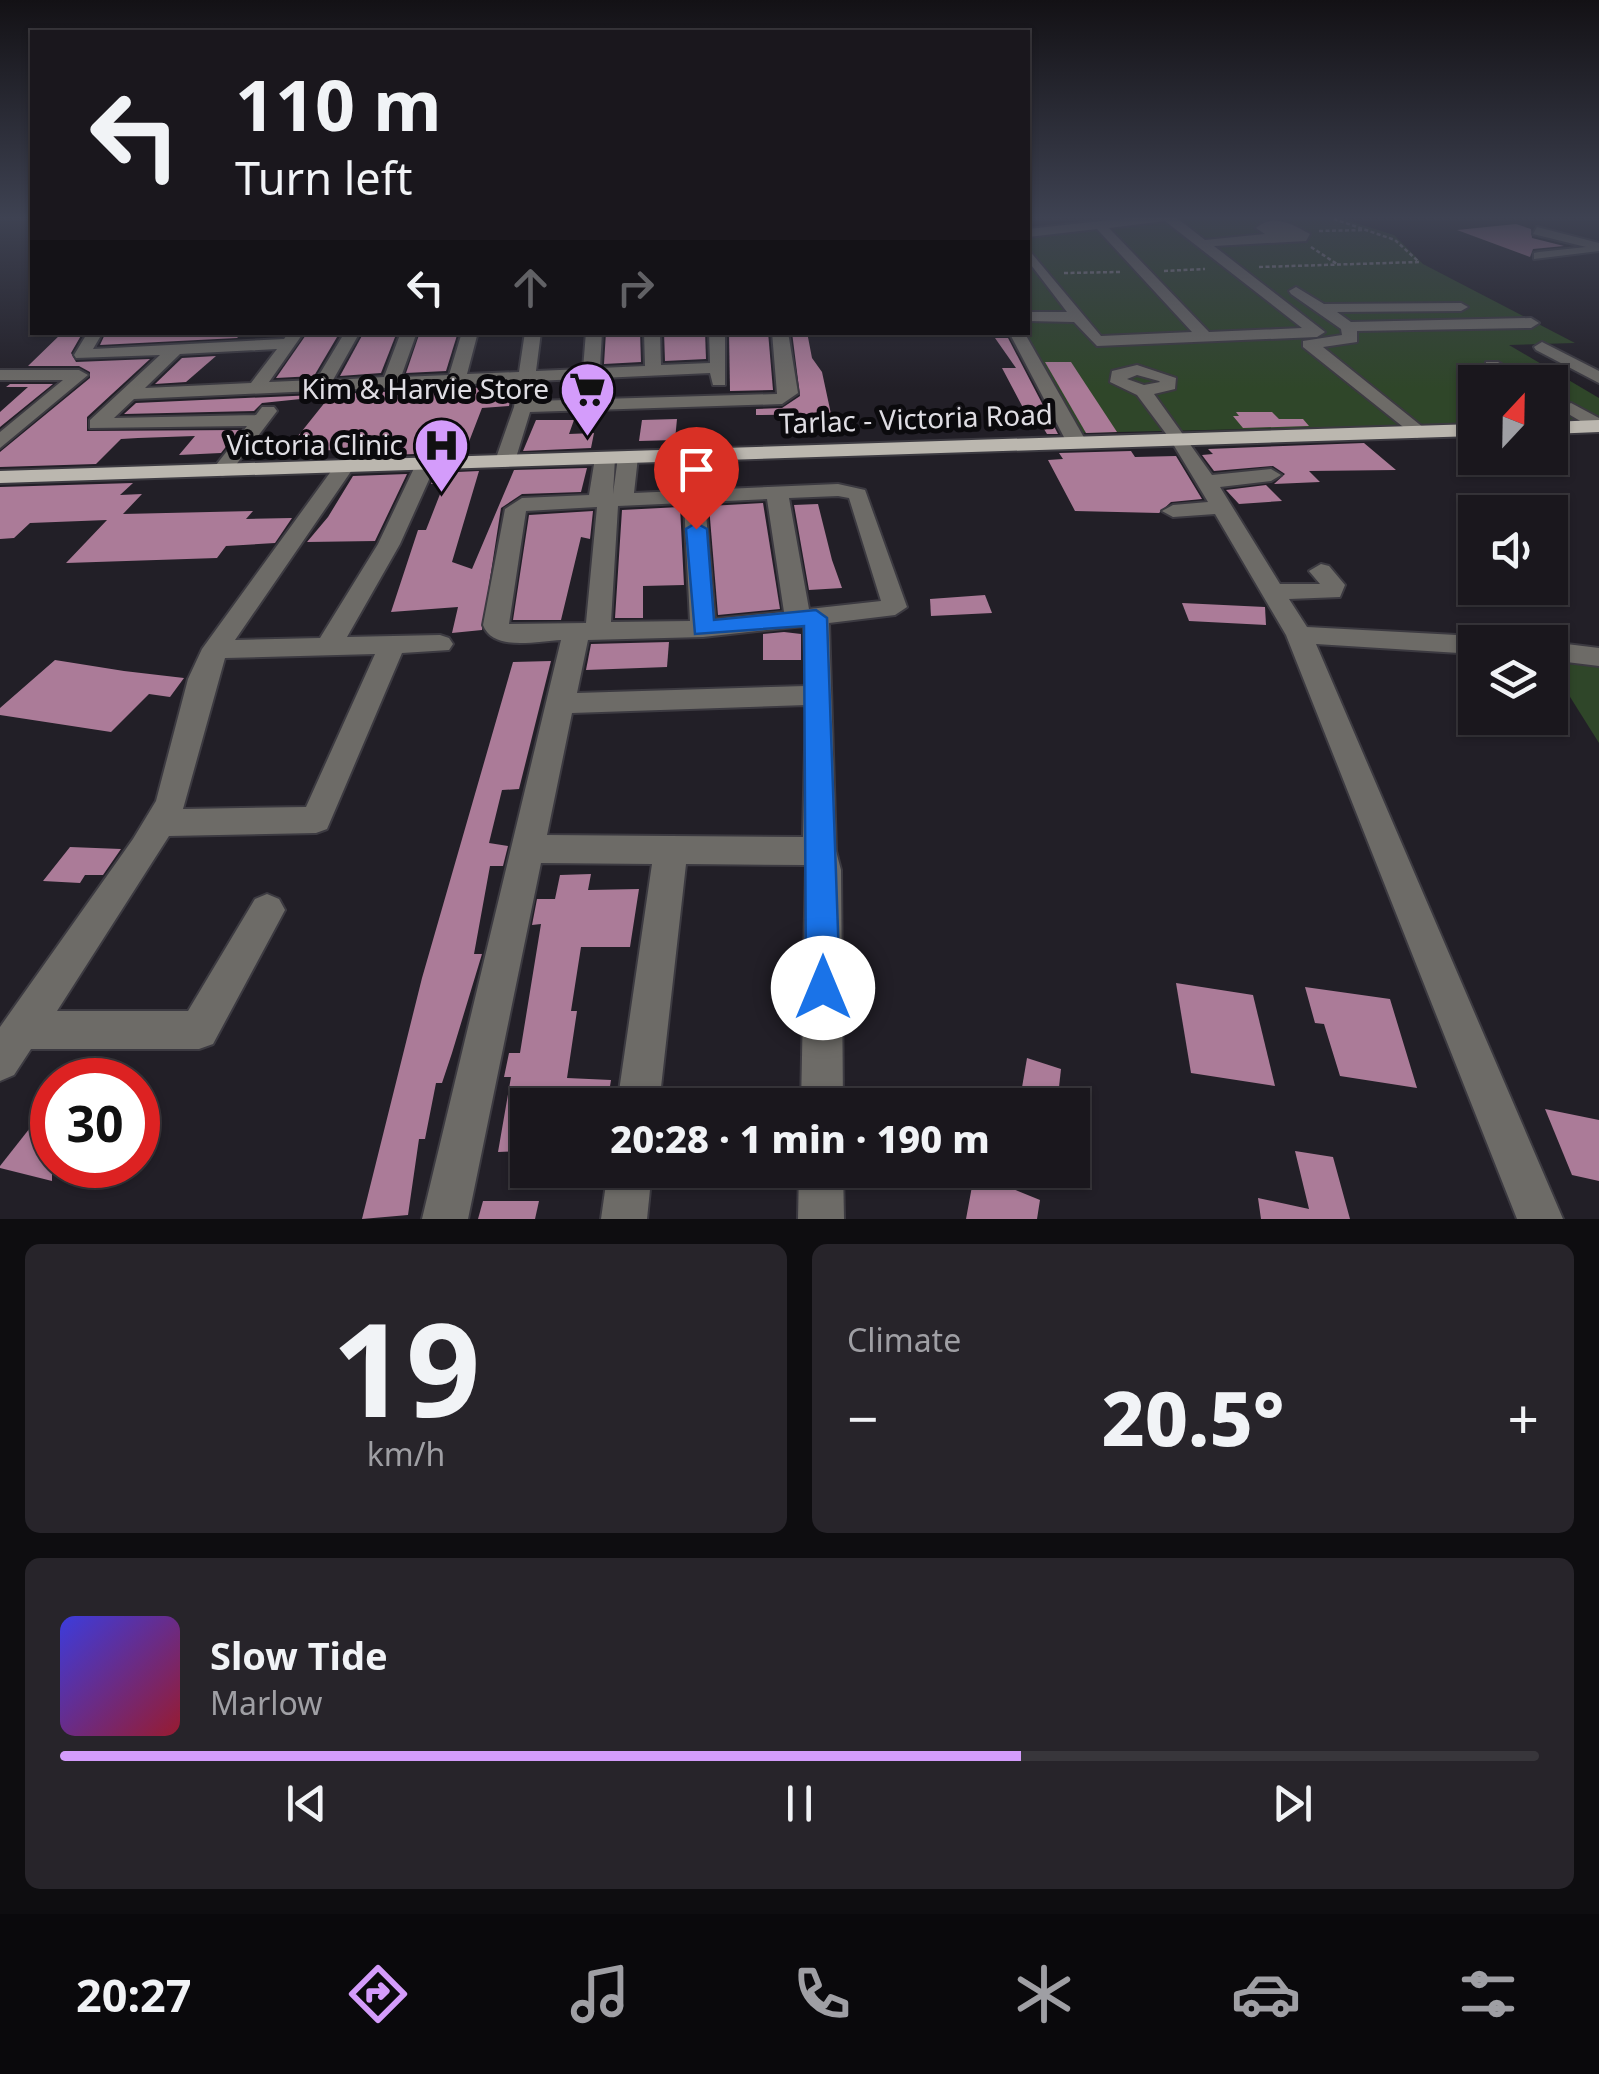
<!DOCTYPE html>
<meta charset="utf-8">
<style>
body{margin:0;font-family:"Noto Sans",sans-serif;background:#27242a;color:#f1f3f6;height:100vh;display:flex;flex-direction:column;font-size:38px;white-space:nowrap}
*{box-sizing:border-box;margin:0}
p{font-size:32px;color:#9f9fa4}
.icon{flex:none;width:55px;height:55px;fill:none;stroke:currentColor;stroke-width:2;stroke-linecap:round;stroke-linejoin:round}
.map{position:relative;height:1219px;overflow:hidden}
.side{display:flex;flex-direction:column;gap:25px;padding:25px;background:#0e0d10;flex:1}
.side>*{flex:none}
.top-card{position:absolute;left:30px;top:30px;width:1000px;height:305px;border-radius:0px;box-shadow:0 2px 8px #0004,0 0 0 2px #38363b;background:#1a171d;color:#f1f3f6;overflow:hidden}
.needle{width:65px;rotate:22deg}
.fabs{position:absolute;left:1458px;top:365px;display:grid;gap:20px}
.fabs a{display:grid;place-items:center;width:110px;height:110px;border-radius:0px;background:#1a171d;box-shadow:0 2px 8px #0004,0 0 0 2px #38363b;font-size:50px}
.speed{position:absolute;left:30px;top:1058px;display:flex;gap:20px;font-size:50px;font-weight:700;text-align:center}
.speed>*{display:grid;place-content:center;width:130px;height:130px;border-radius:50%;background:#1a171d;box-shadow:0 2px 8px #0004,0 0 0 2px #38363b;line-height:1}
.speed .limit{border:15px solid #d22;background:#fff;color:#111}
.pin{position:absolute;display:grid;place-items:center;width:85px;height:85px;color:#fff;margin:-102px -42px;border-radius:50% 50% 50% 0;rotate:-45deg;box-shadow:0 0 10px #0007}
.pin .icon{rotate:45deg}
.me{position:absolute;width:110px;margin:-55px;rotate:0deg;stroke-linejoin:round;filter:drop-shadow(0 0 8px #0008)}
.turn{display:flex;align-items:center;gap:35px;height:210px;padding:0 40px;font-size:45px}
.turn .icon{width:130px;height:130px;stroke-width:2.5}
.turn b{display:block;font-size:70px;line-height:85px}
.lanes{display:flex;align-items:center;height:95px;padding:0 40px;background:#0003;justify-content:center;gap:50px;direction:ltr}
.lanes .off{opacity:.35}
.big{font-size:75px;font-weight:800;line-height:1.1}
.side .widget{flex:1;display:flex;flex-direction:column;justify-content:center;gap:15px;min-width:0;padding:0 35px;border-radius:15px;background:#27242a}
.side .dial{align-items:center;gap:0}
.dial b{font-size:130px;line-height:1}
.song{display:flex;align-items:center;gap:30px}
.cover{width:120px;height:120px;border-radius:15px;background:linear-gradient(135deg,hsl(240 70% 55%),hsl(350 70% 35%))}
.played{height:10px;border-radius:5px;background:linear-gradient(90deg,#d49cfb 65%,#38363b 65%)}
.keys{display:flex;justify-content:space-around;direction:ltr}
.heat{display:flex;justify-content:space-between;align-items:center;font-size:55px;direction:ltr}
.side .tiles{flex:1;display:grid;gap:25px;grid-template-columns:1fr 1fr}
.widget:last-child{grid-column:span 2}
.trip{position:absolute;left:510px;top:1088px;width:580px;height:100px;border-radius:0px;background:#1a171d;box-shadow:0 2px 8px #0004,0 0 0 2px #38363b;font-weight:800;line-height:100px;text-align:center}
.dock{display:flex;height:160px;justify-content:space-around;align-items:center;background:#0a090c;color:#9f9fa4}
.dock .icon{width:70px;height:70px}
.dock .current{color:#d49cfb}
.dock b{font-size:45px;color:#f1f3f6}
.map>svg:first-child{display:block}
.green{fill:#2f4629}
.building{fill:#ab7b98}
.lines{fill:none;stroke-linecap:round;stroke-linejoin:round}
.minor-casing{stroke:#3c3a41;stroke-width:4}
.major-casing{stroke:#3c3a41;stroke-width:4}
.path{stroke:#89878e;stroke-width:2.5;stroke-dasharray:4 2.5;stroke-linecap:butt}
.minor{fill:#6d6b67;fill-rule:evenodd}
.major{fill:#bbb7af;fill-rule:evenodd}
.route{fill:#1a73e8;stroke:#114b97;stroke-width:2.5}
.labels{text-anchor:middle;stroke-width:10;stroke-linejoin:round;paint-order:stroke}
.far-poi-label{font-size:28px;fill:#dfdde3;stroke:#0b0a0d;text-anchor:end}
.far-street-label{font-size:28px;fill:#dfdde3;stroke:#0b0a0d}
</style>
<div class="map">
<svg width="1599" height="1219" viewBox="0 0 1599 1219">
<rect width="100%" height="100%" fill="#221f27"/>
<g class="green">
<path d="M1138,218H1340L1394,235L1423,264L1575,343L1509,345L1599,398V418L1550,421V382H1475V424L1075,433L1021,333L1028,332V228Z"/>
<path d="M1550,662L1599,667V743L1550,665Z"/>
</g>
<g class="building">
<path d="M1516,224L1531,229L1532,238L1564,246L1533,249L1530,257L1457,230Z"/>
<path d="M63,332H83L71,353L76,362L150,359L87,417V431L239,430L221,453L179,455L195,436L138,438L121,439L96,464L0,467V452L90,378V372L79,366H28Z"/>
<path d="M106,332L199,337L243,332L237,338L100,345Z"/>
<path d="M308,332H340L314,376L276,378Z"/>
<path d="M364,332H397L381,373L340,376Z"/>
<path d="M420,332H458L446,371L406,373Z"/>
<path d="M606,332H640L641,362L604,364Z"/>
<path d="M664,332H705L706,359L665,361Z"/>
<path d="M729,332H768L773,390L730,391Z"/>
<path d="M792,332H807L812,358L822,372L831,414L756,415V409L782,408L800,396Z"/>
<path d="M995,338H1008L1058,434H1047L1039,421H1030L1002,368H1016Z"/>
<path d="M216,356L186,382L155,384L182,358Z"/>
<path d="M1045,362H1071L1117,432L1086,433Z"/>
<path d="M10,384H53L0,427V412L28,387H6Z"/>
<path d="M513,386L509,406L482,408L465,452L363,456L343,454L345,450L286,451L330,396L262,403L254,411L124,414L136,403Z"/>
<path d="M1236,412H1272L1279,419H1303L1309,426L1243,428L1233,416H1239Z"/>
<path d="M677,419L675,440L639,441L642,420Z"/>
<path d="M536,420H574L569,434L594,433L591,448L523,451Z"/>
<path d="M1364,443L1396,470L1309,471L1320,482L1274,484L1285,474L1273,466L1214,471L1202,455L1213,454L1208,449Z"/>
<path d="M1131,451L1135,457L1176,456L1202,499L1171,502L1159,513L1075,511L1048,460L1063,459L1059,453Z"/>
<path d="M587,468L581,492L522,494L501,508L482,630L452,633L458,607L391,612L418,530H426L444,484H431L436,473L479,471L452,562L472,569L514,470Z"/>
<path d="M407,474L375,541L307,542L328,517L353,476Z"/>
<path d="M133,483L120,495L142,494L123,514L253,511L246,519L292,518L275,543L226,546L217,558L66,563L107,520L30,523L14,538L0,539V487Z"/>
<path d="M1266,485L1282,501L1239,504L1226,490Z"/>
<path d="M763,503L780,609L718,615L709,506Z"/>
<path d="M818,504L832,560L842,588L809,590L794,505Z"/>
<path d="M680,507L684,585L643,586V618H615L622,510Z"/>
<path d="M593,511L590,539L581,537L561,620H513L529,515Z"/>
<path d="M985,595L992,613L931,616L930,599Z"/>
<path d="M1182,603L1265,607L1266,625L1189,621Z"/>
<path d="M784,632L801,634V660H763V634Z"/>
<path d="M669,642L667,667L586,670L591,644Z"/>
<path d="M55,660L124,671L184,678L170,697L149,694L111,732L0,715V708Z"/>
<path d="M551,661L519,789L502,790L489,843L508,846L503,866H490L474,954H482L452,1053L442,1083H436L425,1139H419L408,1215L362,1219L422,978L513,662Z"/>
<path d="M70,847L121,849L103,875H85L80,883L43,881Z"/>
<path d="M591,874L588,890L639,889L630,947H581L571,1011H577L567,1078L611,1080L607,1105H528V1151L498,1152L511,1077H504L509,1053H520L541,924L532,925L537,899H555L560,875Z"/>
<path d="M1176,983L1253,995L1275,1086L1191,1073Z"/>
<path d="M1305,987L1390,999L1417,1088L1340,1076L1324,1024L1315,1023Z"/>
<path d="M1027,1058L1061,1069L1057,1105H1019Z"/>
<path d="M52,1100V1181L0,1168V1166Z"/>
<path d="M1545,1109L1599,1120V1181L1572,1175Z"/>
<path d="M1295,1151L1333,1157L1350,1219H1261L1258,1198L1309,1209Z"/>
<path d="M975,1170H1016L1013,1189L1040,1200L1037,1219H966Z"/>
<path d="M483,1201H539L535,1219H478Z"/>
</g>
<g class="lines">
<defs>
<g id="minor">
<path d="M1129,218H1177L1205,240L1265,234L1256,228C1274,213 1292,224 1310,234L1306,241L1214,246L1325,332L1317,337L1097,346L1074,322L1028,321V312H1067L1028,261V249L1101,336L1192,332L1097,229L1028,237V229ZM1165,221L1302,328L1209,332L1109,228Z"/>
<path d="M1537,227L1599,243V251L1534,259V253L1539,252L1586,247L1533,234Z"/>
<path d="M1296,287L1324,304L1461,303L1468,307L1461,311L1337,312L1351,322L1531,318L1539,323L1531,328L1357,331V342L1323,347L1424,428L1426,432L1417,438L1303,347V341L1342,335L1341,329L1291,294L1289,291Z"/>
<path d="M88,332H103L93,349L284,339L289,332H304L269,382L316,380L345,332H360L333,380L384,377L401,332H417L401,377L449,375L462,332H478L467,374L519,372L525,332H541L536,371L583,369L586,332H602L600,368L645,366L644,332H660L661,365L710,363L709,332H725V385H713L710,373L535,381L533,401L777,394L772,332H788L798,393L782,404L530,412L515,461L505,467L495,461L514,407L518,382L134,399L114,418L256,415L262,407H274L277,411L229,474L222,476L212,470L247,426L90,428V420L160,355L76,358L74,355ZM277,349L251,383L145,388L180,354Z"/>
<path d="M1024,332L1086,441L1083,445H1069L1066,441L1011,336Z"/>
<path d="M1542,342L1599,371V383L1536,350L1534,347Z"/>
<path d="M1486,362H1498L1532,382H1511L1486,370Z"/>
<path d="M1137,365L1176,378L1175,389L1154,394L1212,475L1271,469L1281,475L1271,481L1220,487L1280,584H1320L1309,571L1321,564L1329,566L1345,585L1340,597L1289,599L1307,627L1475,636L1487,642H1475V654L1316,644L1563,1219H1517L1286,635L1215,514L1173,517L1162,511L1173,505L1208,502L1170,439L1137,395L1110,382L1112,371ZM1137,375L1159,381L1160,382L1144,385L1127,379Z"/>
<path d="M0,370H79L88,375L0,448V432L63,380H0Z"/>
<path d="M1571,403L1599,418V432L1565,412L1562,408Z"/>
<path d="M628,451L638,457L634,493L838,484L865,490L907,607L895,615L829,623L836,851L841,870L843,1105H801L806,865L686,864L659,1105H617L652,864L541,863L468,1219H422L561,640C537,641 493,652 483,625L505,509L522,498L589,495L595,458L605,452L615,458L613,494L618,457ZM838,496L849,498L881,601L809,609L789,498ZM767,499L784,612L715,619L705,502ZM684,503L690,621L611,622L618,506ZM597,507L586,623L509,624L526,511ZM804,626L806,686L577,693L588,640L703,637ZM806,705L803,837L547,835L572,713Z"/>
<path d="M426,458L436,464L400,544L347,637L440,635L449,638L453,644L449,650L402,653L327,829L316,833L169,836L57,1011H188L255,899L267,894L279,899L285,910L213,1044L199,1049H31L14,1075L0,1081V1027L133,839L156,801L188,679L202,649L337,463L344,461L354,467L235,640L320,638L378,544L416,464ZM375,654L306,807L183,809L225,658Z"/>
<path d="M1550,642L1599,648V666L1550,660Z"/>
<path d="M608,1170H652L647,1219H601Z"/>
<path d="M799,1170H843L844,1219H798Z"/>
</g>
<g id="major">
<path d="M1599,420V432L1550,434V422Z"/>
<path d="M1475,424V436L0,483V471Z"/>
</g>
</defs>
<use href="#minor" class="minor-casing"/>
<use href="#major" class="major-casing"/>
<g class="path">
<path d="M1319,231L1364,230"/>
<path d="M1311,247L1337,264"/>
<path d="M1259,267L1419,262L1395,240L1331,218"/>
<path d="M1164,271L1205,269"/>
<path d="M1064,273L1120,272"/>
</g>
<use href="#minor" class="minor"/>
<use href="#major" class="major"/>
</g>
<linearGradient id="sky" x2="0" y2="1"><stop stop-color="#131115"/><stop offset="0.56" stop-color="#3e4252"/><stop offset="1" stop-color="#3e4252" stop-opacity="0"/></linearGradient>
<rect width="1599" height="389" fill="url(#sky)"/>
<path class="route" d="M696,523L707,529L714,620L816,610L827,618L840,988L835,999L823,1004L811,999L806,988L804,626L695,634L686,529Z"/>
<defs>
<symbol id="supermarket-pin" viewBox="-11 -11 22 30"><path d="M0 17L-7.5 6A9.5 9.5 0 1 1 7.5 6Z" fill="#d49cfb" stroke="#0b0a0d"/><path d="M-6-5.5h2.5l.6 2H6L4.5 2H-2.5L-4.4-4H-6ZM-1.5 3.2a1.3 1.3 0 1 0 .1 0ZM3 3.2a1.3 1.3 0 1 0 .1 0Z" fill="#111"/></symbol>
<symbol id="hospital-pin" viewBox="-11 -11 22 30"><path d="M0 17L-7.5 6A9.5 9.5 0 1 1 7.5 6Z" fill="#d49cfb" stroke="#0b0a0d"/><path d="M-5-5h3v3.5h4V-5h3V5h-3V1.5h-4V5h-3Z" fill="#111"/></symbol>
</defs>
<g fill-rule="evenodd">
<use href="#supermarket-pin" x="556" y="358" width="63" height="86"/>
<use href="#hospital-pin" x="410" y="414" width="63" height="86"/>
</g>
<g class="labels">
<g class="far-poi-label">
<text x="549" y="399">Kim &amp; Harvie Store</text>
<text x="403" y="455">Victoria Clinic</text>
</g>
<g class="far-street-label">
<text transform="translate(916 419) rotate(-2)" y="10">Tarlac - Victoria Road</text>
</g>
</g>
</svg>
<div class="fabs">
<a><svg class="needle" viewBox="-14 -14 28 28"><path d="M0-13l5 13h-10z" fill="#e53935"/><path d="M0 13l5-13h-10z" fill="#9f9fa4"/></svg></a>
<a><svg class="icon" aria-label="sound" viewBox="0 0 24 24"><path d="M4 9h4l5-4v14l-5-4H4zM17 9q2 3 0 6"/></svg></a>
<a><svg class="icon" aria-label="layers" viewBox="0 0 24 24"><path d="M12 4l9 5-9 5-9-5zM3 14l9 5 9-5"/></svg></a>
</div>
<div class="speed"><div class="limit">30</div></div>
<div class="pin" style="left:696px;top:529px;background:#d93025"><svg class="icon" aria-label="arrive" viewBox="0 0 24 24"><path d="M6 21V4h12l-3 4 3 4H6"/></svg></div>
<svg class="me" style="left:823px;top:988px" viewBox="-20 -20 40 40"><circle r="19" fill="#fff"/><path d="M0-13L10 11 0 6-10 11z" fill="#1a73e8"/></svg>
<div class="trip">20:28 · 1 min · 190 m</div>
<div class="top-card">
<div class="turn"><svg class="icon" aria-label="left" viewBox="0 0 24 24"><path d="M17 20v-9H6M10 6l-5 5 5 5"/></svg><div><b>110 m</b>Turn left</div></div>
<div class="lanes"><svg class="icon" aria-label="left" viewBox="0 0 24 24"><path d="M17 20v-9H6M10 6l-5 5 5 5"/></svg><svg class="icon off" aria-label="ahead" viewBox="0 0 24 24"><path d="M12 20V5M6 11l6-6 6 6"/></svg><svg class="icon off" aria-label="right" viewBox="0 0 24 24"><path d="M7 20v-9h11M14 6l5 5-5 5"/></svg></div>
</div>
</div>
<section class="side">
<div class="tiles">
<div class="widget dial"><b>19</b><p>km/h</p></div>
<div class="widget"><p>Climate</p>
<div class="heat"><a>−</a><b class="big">20.5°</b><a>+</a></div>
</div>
<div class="widget">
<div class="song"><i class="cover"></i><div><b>Slow Tide</b><p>Marlow</p></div></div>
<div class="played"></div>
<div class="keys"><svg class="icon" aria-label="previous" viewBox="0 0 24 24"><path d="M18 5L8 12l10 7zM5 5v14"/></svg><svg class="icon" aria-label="pause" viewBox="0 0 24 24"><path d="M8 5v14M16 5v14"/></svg><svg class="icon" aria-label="next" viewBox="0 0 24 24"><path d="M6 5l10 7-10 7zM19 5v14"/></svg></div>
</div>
</div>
</section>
<nav class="dock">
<b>20:27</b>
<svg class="icon current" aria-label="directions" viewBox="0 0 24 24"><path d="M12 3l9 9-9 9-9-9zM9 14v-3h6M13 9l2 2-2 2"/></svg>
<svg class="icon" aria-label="music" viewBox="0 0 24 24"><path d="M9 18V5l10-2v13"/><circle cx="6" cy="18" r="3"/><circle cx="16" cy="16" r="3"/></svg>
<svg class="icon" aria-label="phone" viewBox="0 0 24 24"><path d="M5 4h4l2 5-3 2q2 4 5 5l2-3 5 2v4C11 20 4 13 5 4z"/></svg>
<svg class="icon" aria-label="climate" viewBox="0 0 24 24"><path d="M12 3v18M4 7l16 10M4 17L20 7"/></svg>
<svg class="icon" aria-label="car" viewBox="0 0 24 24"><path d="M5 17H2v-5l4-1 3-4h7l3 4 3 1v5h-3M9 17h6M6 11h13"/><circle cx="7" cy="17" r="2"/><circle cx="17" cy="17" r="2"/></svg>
<svg class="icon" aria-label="filters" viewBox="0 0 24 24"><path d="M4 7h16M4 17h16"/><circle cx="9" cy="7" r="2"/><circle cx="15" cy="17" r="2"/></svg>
</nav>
